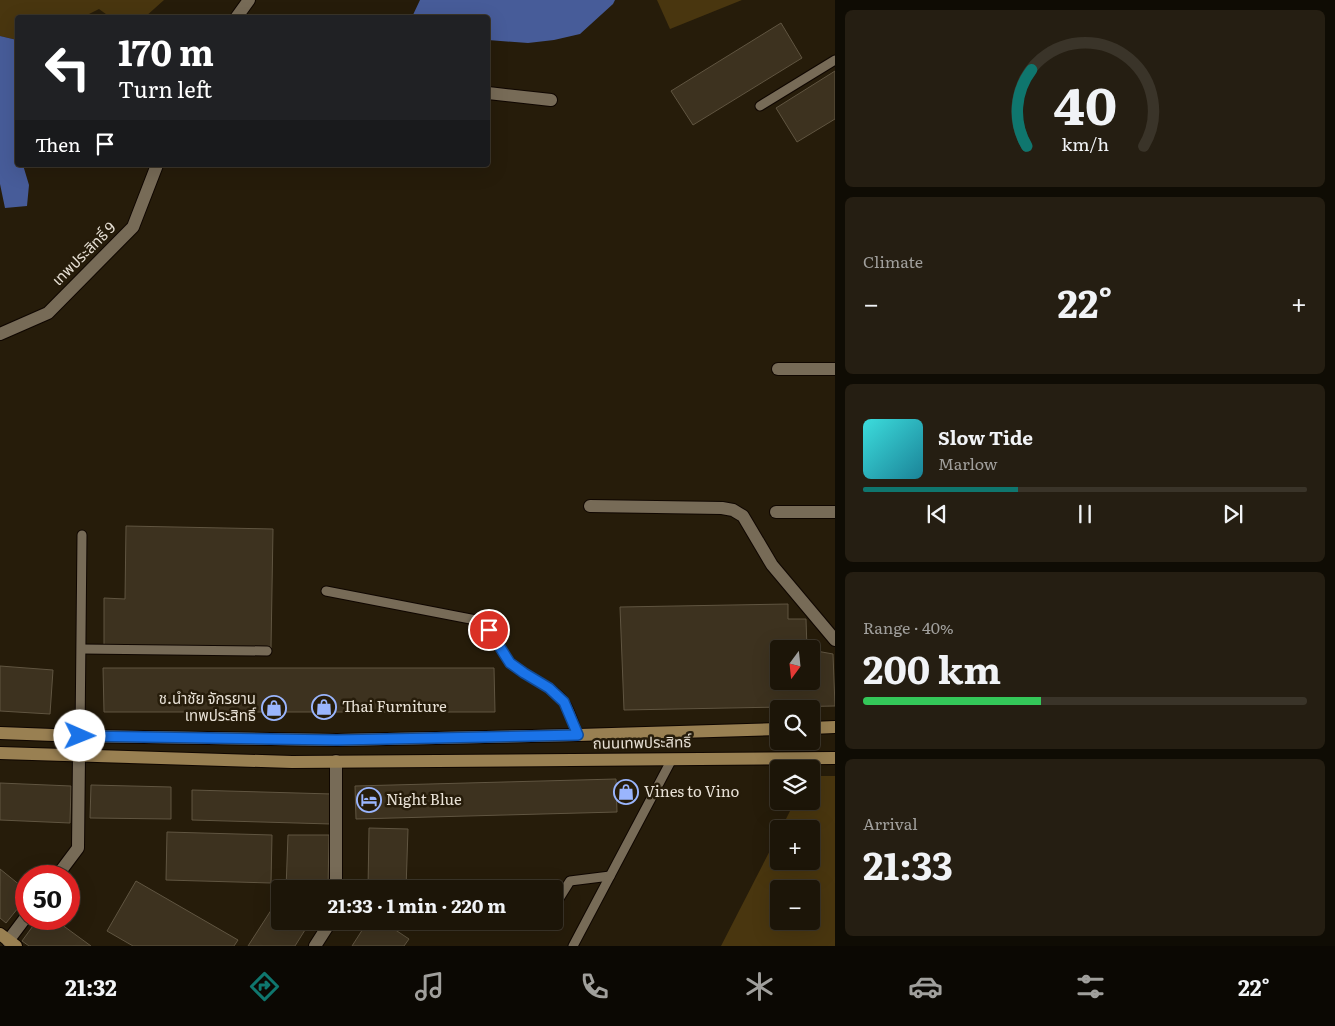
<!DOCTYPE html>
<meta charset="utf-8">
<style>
body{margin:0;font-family:Literata,"Noto Sans Thai",serif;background:#251e12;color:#f1f3f6;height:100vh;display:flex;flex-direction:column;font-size:19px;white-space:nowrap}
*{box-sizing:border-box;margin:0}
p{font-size:16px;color:#a09f9c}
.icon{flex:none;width:28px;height:28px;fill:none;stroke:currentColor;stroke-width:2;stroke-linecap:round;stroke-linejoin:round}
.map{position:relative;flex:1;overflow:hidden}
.details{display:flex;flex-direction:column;gap:10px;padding:10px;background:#0f0c04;width:500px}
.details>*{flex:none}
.banner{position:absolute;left:15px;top:15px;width:475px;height:152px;border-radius:5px;box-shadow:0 5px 20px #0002,0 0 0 1px #3a3429;background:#202124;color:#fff;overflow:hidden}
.needle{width:32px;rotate:195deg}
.tools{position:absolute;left:770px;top:640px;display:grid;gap:10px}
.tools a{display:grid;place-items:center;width:50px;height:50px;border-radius:5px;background:#1c1508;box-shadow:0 5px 20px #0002,0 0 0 1px #3a3429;font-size:25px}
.speed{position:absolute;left:15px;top:865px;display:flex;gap:10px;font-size:25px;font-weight:700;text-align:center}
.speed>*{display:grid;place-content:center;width:65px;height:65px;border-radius:50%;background:#1c1508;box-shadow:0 5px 20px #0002,0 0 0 1px #3a3429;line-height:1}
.speed .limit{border:8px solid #d22;background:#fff;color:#111}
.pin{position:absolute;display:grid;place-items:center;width:42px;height:42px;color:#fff;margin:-21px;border:2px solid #fff;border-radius:50%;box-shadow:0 1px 5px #0007}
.me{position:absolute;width:55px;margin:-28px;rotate:91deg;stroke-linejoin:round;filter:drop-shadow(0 0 4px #0008)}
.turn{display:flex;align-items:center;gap:18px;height:105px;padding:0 20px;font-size:22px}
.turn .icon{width:65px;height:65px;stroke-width:2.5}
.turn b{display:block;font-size:35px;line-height:42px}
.then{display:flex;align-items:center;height:48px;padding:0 20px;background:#0003;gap:10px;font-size:19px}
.big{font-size:38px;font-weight:700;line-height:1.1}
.details .card{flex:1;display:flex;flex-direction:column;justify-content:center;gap:8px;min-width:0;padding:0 18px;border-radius:8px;background:#251e12}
.details .dial{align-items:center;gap:0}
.dial svg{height:130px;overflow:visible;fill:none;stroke:#3a3429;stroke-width:7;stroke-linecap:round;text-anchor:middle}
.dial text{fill:#f1f3f6;stroke:none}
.song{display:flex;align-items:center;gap:15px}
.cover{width:60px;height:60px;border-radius:8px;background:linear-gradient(135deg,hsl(180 70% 55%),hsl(190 70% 35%))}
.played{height:5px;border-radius:2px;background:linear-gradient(90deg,#0f766e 35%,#3a3429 35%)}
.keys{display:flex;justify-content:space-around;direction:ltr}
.heat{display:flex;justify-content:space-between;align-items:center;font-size:28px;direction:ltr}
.charge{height:8px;border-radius:4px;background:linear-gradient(90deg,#34c759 40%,#3a3429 0)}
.trip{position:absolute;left:271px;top:880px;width:292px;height:50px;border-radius:5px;background:#1c1508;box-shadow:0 5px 20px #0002,0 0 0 1px #3a3429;font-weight:700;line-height:50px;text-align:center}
.menu{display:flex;height:80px;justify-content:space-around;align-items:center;background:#0b0803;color:#a09f9c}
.menu .icon{width:35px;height:35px}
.menu .active{color:#0f766e}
.menu b{font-size:22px;color:#f1f3f6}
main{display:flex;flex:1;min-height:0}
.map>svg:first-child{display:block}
.green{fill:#49360f;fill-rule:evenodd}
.water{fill:#475c99}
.building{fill:#3d321f;stroke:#605541}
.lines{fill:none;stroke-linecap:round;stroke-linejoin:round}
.lane-casing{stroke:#0f0600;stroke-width:11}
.street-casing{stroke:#0f0600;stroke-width:14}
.secondary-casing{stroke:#0f0600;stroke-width:14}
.lane{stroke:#776b57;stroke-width:9}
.street{stroke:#776b57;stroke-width:12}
.secondary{stroke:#998052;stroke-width:12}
.route-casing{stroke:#114b97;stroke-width:12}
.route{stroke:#1a73e8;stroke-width:9}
.labels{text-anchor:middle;stroke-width:5;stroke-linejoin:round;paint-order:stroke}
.street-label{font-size:15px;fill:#e8e1d6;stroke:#261c0a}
.poi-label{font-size:15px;fill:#e8e1d6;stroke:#261c0a;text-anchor:start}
</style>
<main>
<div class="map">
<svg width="835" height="946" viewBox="0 0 835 946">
<rect width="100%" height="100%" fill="#261c0a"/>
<g class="green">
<path d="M0,0H164L145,17H110L99,9L83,17L18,18L17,40L0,36Z"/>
<path d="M657,0H742L670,29Z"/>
<path d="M811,776H835V946H721L779,833V861H811V829H781L795,801H811ZM779,889H811V921H779Z"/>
</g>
<g class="water">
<path d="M420,0H615L613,4L580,34L554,40L528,43L488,40V18L412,17Z"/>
<path d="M0,36L17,40L18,165H23L29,185L27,206L5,208L0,184Z"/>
</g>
<g class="building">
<path d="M781,23L802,58L693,125L671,91Z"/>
<path d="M835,71V119L797,142L776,108Z"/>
<path d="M126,526L273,529L271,648L104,645V598L125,599Z"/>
<path d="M788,604V619H806L807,649H779V681H811V650L833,654L835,706L624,710L620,607Z"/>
<path d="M0,666L53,670L50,714L0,711Z"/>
<path d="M103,668H494L495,712H104Z"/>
<path d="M616,779L617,812L356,819L355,786Z"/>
<path d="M0,783L71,786L70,823L0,820Z"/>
<path d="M91,785L171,787V819L90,818Z"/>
<path d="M192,790L332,794L331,824L192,820Z"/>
<path d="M369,828L408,829L406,889H368Z"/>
<path d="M167,832L272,835L271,883L166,880Z"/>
<path d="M288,835H329L328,889H286Z"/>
<path d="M0,869L26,890V898L6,923L0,918Z"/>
<path d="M136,881L238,940L234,946H133L107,931Z"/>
<path d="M277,901L280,903V921H308L310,922L295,946H248Z"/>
<path d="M38,919H54L91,946H29L22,941Z"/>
<path d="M368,921H382L409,939L404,946H352Z"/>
</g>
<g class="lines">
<defs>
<g id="lane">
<path d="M760,106L835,60"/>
<path d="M326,591L481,621C493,633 499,649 510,662C523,678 553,684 565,703C571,712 574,725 578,735"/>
<path d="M82,649L267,651"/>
<path d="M80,736L82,535"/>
<path d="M555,905L570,881L610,876"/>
<path d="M573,946L672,759"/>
</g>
<g id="street">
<path d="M236,18L249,0"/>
<path d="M488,93L551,100"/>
<path d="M0,334L48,313L133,227L157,165"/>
<path d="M778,369H835"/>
<path d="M590,506L722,508L733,510L743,516L772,565L835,640"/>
<path d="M776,512H835"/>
<path d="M57,876L78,848L79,755"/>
<path d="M336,889V761"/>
<path d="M8,941L26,917"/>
<path d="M315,946L331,921"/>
</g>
<g id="secondary">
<path d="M811,728L835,727"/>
<path d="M0,733L80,736L337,740L578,735L779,729"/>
<path d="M0,753L292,762L835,758"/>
<path d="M0,934L16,946"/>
</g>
</defs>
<use href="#lane" class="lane-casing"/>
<use href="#street" class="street-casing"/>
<use href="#secondary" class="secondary-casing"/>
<use href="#lane" class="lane"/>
<use href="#street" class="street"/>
<use href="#secondary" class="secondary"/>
</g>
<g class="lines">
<defs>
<path id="route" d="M80,736L337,740L578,735L564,702L549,688L524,673L510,663L489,630"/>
</defs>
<use href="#route" class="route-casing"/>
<use href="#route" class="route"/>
</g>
<defs>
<symbol id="shop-ring" viewBox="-11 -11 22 22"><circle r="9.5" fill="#261c0a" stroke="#9ab5fd" stroke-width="1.5"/><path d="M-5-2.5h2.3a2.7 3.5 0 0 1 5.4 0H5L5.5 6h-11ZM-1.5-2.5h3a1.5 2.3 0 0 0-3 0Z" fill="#9ab5fd"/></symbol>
<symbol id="hotel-ring" viewBox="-11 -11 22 22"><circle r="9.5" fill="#261c0a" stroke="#9ab5fd" stroke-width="1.5"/><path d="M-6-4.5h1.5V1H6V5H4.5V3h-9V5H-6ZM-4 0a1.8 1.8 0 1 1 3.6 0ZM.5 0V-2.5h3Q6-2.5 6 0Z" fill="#9ab5fd"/></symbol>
</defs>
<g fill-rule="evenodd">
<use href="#shop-ring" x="310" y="693" width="28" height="28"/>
<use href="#shop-ring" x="260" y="694" width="28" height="28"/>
<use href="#shop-ring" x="612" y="778" width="28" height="28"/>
<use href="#hotel-ring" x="355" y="786" width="28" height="28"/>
</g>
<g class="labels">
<g class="street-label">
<text transform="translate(84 254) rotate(-45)" y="5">เทพประสิทธิ์ 9</text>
<text transform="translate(642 743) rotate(-1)" y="5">ถนนเทพประสิทธิ์</text>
</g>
<g class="poi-label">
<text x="256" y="704" text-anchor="end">ช.นำชัย จักรยาน<tspan x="256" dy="17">เทพประสิทธิ์</tspan></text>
<text x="342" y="712">Thai Furniture</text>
<text x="644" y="797">Vines to Vino</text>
<text x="386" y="805">Night Blue</text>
</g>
</g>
</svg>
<div class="tools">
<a><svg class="needle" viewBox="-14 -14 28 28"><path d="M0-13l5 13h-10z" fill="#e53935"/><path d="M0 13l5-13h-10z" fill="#a09f9c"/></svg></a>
<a><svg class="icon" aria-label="search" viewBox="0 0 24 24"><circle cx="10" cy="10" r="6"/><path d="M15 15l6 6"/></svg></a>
<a><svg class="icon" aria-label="layers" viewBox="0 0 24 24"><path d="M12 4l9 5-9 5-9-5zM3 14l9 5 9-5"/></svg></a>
<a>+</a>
<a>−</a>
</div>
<div class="speed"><div class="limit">50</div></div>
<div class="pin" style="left:489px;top:630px;background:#d93025"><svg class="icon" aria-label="arrive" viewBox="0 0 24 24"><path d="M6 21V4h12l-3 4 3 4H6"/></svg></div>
<svg class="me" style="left:80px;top:736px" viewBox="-20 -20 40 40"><circle r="19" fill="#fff"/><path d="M0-13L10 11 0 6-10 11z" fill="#1a73e8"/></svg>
<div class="trip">21:33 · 1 min · 220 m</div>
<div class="banner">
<div class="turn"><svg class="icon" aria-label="left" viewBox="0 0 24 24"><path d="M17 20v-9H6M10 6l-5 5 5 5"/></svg><div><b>170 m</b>Turn left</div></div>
<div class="then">Then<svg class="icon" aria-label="arrive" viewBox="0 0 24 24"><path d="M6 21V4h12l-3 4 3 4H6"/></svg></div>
</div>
</div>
<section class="details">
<div class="card dial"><svg viewBox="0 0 100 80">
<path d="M14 69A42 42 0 1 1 86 69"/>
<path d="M14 69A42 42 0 0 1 17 22" stroke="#0f766e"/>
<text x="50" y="56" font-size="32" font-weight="700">40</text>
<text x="50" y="72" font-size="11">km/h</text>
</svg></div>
<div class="card"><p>Climate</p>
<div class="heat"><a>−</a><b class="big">22°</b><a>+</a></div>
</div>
<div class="card">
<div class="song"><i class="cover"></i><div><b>Slow Tide</b><p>Marlow</p></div></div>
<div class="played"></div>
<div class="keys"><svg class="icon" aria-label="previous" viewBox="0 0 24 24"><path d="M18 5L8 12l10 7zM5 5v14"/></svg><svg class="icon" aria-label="pause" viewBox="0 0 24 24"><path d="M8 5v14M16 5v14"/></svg><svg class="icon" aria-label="next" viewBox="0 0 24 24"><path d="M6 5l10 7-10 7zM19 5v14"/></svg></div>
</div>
<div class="card"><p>Range · 40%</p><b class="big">200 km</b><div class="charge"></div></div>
<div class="card"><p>Arrival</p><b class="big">21:33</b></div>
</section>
</main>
<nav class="menu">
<b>21:32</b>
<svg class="icon active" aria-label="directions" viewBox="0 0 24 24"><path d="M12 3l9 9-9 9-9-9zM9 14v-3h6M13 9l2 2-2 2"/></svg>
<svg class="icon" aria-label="music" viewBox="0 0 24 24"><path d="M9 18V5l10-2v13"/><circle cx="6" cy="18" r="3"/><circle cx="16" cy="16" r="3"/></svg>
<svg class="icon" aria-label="phone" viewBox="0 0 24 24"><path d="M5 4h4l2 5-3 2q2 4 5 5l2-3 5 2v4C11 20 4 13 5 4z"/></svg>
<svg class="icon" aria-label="climate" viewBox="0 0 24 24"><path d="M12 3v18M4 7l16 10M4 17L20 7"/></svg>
<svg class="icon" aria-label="car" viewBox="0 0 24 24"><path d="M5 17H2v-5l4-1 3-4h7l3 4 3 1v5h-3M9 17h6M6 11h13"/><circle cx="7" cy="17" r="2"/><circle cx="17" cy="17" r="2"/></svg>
<svg class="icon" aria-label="filters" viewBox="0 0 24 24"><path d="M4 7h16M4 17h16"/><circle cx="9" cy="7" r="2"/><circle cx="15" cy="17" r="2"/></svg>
<b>22°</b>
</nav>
